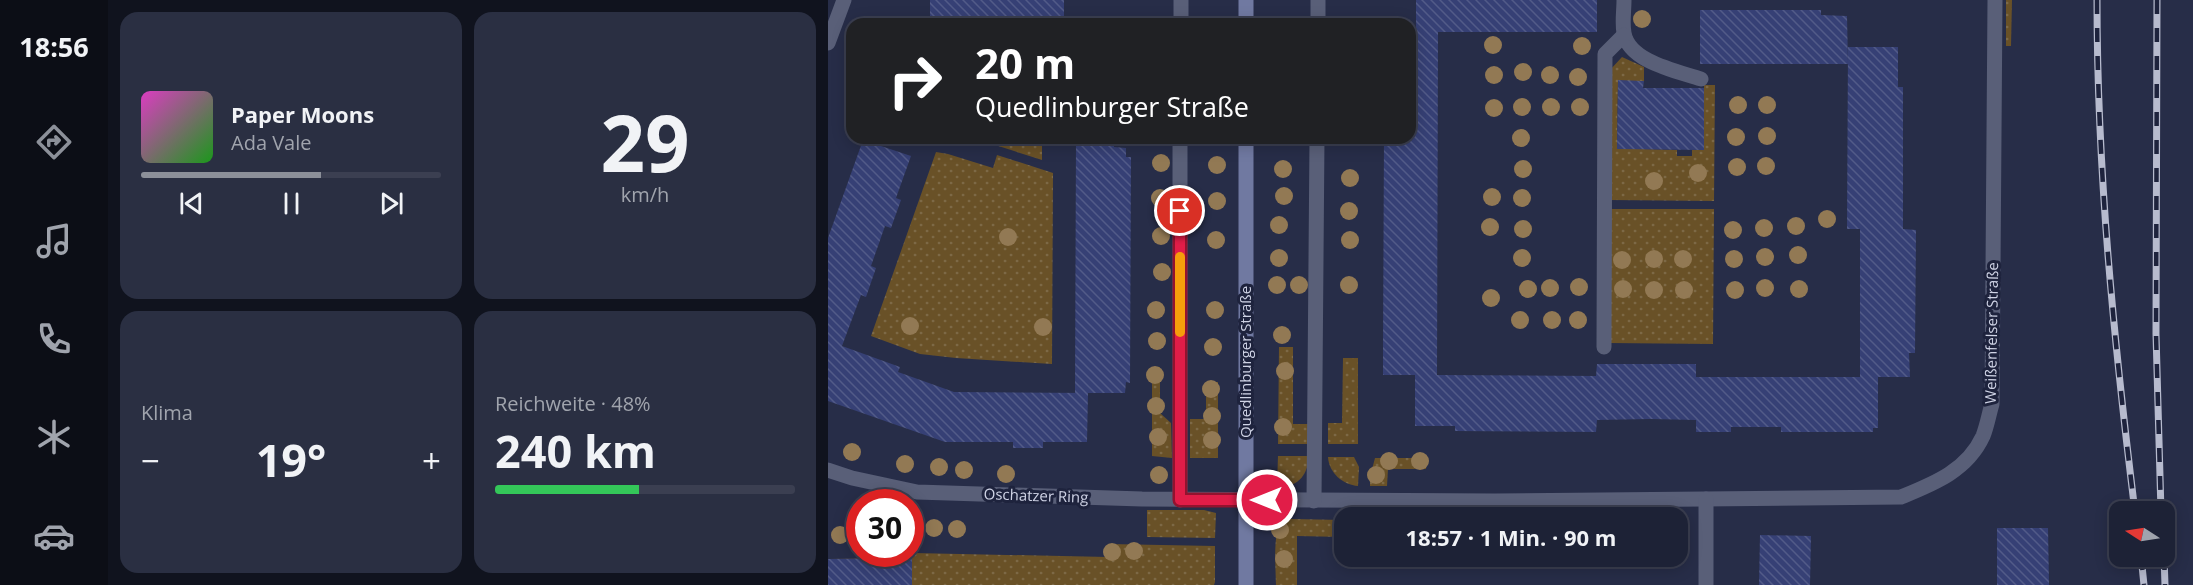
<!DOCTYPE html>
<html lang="de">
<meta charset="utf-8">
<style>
body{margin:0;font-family:"Open Sans",sans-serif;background:#2a2f42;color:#f1f3f6;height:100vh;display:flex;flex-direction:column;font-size:22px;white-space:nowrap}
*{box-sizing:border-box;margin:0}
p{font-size:20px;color:#a0a4ad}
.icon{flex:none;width:33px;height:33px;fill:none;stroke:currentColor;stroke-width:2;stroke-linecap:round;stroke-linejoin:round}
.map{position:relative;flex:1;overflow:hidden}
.drawer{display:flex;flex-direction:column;gap:12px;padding:12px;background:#10131e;width:720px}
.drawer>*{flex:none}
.guide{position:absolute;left:18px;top:18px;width:570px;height:126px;border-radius:18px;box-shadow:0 3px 15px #0003,0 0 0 2px #3b3f51;background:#202124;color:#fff;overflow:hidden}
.needle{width:39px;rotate:282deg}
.controls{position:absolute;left:1281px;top:501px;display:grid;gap:12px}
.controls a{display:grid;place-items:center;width:66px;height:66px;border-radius:12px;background:#1d2236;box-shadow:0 3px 15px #0003,0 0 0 2px #3b3f51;font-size:30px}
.speed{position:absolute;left:18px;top:489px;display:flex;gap:12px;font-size:30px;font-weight:700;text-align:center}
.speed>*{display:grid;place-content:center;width:78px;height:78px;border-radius:50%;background:#1d2236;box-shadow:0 3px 15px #0003,0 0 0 2px #3b3f51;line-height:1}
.speed .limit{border:9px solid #d22;background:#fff;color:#111}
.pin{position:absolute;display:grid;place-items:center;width:51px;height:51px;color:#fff;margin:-26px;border:3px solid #fff;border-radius:50%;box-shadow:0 2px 6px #0007}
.me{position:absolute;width:66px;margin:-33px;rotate:270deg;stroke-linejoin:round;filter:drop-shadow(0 0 4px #0008)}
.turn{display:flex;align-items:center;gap:21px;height:126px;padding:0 30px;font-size:27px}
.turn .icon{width:78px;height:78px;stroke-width:2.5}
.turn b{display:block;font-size:42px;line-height:51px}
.big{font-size:45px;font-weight:700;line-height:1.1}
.drawer .widget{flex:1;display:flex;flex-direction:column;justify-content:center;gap:9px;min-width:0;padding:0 21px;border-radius:18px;background:#2a2f42}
.drawer .dial{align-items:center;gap:0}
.dial b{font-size:78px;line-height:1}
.song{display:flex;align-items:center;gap:18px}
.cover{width:72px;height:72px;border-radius:9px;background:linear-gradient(135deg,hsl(310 70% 55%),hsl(120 70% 35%))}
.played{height:6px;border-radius:3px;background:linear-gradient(90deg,#8c9099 60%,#3b3f51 60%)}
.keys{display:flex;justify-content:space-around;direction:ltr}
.heat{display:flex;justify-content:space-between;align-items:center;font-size:33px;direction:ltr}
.charge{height:9px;border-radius:4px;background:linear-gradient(90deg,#34c759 48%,#3b3f51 0)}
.drawer .tiles{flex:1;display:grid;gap:12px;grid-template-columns:repeat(2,1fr)}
.trip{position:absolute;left:506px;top:507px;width:354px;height:60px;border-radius:18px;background:#1d2236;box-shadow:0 3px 15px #0003,0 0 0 2px #3b3f51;font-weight:700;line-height:60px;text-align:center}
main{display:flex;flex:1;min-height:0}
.tab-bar{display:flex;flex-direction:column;width:108px;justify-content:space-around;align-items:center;background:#0c0e16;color:#a0a4ad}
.tab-bar .icon{width:42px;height:42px}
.tab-bar .active{color:#8c9099}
.tab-bar b{font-size:27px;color:#f1f3f6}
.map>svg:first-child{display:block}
.grass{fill:url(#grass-dots)}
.building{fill:url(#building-back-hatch)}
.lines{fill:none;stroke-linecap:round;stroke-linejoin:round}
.lane{stroke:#595f78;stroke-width:15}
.street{stroke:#595f78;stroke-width:15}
.secondary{stroke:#7079a1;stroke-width:15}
.rail-casing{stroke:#b7bbce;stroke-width:7}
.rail{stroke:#1e233d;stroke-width:4.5;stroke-dasharray:14;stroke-linecap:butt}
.tree{fill:#927954}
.route-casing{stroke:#92132f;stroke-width:15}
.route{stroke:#e11d48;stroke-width:10}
.slow{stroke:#f59e0b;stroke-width:10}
.labels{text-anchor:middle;stroke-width:6;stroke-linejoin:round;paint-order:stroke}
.street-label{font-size:15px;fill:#cfd3e5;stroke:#1e233d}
</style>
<main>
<nav class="tab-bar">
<b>18:56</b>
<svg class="icon active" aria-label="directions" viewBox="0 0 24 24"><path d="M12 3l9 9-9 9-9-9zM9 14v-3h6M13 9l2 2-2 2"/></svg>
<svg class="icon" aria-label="music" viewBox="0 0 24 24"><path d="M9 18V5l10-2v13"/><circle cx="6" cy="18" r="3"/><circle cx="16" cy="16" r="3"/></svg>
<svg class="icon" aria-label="phone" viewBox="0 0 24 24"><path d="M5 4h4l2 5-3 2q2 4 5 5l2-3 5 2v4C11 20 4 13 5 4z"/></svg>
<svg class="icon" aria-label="climate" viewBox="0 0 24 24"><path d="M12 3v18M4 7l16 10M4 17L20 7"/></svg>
<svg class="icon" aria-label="car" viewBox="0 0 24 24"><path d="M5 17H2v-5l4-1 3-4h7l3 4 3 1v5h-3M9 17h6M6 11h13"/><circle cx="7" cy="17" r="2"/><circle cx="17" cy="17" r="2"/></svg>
</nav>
<section class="drawer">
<div class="tiles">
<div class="widget">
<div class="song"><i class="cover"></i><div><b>Paper Moons</b><p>Ada Vale</p></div></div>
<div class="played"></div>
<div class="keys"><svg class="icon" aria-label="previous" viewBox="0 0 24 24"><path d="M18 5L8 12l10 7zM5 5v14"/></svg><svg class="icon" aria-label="pause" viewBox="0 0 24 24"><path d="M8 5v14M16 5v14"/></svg><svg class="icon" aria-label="next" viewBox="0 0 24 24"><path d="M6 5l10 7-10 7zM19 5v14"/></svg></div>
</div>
<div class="widget dial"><b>29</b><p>km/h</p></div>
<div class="widget"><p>Klima</p>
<div class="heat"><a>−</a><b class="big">19°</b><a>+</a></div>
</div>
<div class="widget"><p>Reichweite · 48%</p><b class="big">240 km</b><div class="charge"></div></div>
</div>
</section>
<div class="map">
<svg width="1365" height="585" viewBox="0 0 1365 585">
<defs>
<pattern id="grass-dots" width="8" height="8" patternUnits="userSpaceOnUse" patternTransform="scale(1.5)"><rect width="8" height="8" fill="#695127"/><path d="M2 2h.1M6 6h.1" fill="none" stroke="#7d6946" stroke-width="1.8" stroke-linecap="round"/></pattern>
<pattern id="building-back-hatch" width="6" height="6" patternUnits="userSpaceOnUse" patternTransform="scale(1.5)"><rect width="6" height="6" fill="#364075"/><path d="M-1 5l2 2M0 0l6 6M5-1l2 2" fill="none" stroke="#525b88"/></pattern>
</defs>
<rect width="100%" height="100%" fill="#272d48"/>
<g class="grass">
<path d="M1178,0H1184L1183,46H1178Z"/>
<path d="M794,57L816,67V81H790L789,149L814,142L815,149L849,150V156H864V150H876V85H887L886,201L781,200L782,70Z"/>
<path d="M163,138H214V160L161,143Z"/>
<path d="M108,152L120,154L165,168L169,155L225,173L224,364L128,358L92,354L43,336Z"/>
<path d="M782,209H886L885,344L781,343Z"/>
<path d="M451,347H465V424H481V444H450Z"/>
<path d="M515,358H530V444H500V423H514Z"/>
<path d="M324,367H332V413L343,423L344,458L324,456Z"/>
<path d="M378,382H390V458H362V419H378Z"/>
<path d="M450,456H481C480,475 469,489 449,486Z"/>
<path d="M500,457H526L531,467L530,486C515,485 501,473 500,457Z"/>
<path d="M547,458H598V469H560L559,486H542V477Z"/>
<path d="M319,510H376L388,513L387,538L319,537Z"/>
<path d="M462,519L516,520V537L469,536V585H448C448,571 445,539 451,527C453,523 458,521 462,519Z"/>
<path d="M280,544L387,546V582L386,585H0V559L84,558L85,553L280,557Z"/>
</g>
<g class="building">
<rect x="102" y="0" width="134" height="24"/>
<path d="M588,0H769V32H610L609,375L768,376L769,364H868V377H1032V229H1019L1020,47H1070V87H1075V229L1088,230L1087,353H1081L1082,377H1036H1050V428H1045V432H953V427H903V432H868V420L822,419L769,420L768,432L627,431V426H587V375H555V352L556,138H582V32H588Z"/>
<path d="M872,10H993V15L1019,16L1020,64H872Z"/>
<path d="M790,80L816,81L815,88H876V150L789,149Z"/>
<path d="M248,138H286V147L298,148V157H303L302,383L298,382L297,393H247Z"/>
<path d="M35,140L83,156L68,198L73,200L63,228L57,226L43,266L48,268L38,297L33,295L14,346L72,367L70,372L126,392L260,393L259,442H215V448H185V442H117L0,401V238Z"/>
<path d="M1169,528H1220L1221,585H1169Z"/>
<path d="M932,535L983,536L982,585H931Z"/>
<path d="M84,558V585H0V559Z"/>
</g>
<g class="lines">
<g class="lane">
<path d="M796,0C796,11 794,23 796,33C801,62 849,71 873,79"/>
<path d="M776,347L777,54L796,35"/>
</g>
<g class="street">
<path d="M353,24V0"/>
<path d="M490,24V0"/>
<path d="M0,43L16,0"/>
<path d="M0,470L24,478L89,492L314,499L666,501L1073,497C1105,484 1139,471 1155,436C1159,426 1161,414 1164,404L1167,0"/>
<path d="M352,500V138"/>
<path d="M486,501L489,138"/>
<path d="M878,585V499"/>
</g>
<g class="secondary">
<path d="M418,24V0"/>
<path d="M418,585V138"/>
</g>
<defs>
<g id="rail">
<path d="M1269,0C1269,172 1286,342 1307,512"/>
<path d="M1329,0L1328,334L1333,512"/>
<path d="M1313,556L1316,585"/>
<path d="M1336,556L1337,585"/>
</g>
</defs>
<use href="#rail" class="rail-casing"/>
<use href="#rail" class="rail"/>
</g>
<g class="tree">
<circle cx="814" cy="19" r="9"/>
<circle cx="665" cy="45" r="9"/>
<circle cx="754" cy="46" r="9"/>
<circle cx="695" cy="72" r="9"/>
<circle cx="666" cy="75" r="9"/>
<circle cx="722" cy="75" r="9"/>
<circle cx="750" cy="77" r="9"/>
<circle cx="910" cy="105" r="9"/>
<circle cx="939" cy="105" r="9"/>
<circle cx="694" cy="107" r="9"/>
<circle cx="723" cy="107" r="9"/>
<circle cx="752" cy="107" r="9"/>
<circle cx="666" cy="108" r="9"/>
<circle cx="939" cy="136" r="9"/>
<circle cx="908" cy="137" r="9"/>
<circle cx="693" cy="138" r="9"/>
<circle cx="333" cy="163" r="9"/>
<circle cx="389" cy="165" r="9"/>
<circle cx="938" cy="166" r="9"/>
<circle cx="909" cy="167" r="9"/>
<circle cx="455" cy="169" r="9"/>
<circle cx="695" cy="169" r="9"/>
<circle cx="870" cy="173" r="9"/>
<circle cx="522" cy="178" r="9"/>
<circle cx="826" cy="181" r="9"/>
<circle cx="456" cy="196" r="9"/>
<circle cx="664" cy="197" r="9"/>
<circle cx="332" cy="198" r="9"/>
<circle cx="694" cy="198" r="9"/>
<circle cx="389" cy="201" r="9"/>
<circle cx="521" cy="211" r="9"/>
<circle cx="999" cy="219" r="9"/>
<circle cx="451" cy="225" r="9"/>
<circle cx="968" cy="226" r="9"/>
<circle cx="662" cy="227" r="9"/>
<circle cx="936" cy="228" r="9"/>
<circle cx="695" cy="229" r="9"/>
<circle cx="905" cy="230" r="9"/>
<circle cx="333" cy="236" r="9"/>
<circle cx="180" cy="237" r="9"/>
<circle cx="388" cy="240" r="9"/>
<circle cx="522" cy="240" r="9"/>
<circle cx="970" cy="255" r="9"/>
<circle cx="937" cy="257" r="9"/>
<circle cx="451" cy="258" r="9"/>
<circle cx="694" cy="258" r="9"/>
<circle cx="826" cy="259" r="9"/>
<circle cx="855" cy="259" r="9"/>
<circle cx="906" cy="259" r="9"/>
<circle cx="794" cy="260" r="9"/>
<circle cx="334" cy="272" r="9"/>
<circle cx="449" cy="285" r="9"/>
<circle cx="471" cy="285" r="9"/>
<circle cx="521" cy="285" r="9"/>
<circle cx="751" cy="287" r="9"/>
<circle cx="722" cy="288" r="9"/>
<circle cx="937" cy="288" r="9"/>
<circle cx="700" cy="289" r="9"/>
<circle cx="795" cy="289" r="9"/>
<circle cx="971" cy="289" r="9"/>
<circle cx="826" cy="290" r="9"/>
<circle cx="856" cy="290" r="9"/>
<circle cx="907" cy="290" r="9"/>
<circle cx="663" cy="298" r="9"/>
<circle cx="328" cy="310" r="9"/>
<circle cx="387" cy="310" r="9"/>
<circle cx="692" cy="320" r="9"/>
<circle cx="724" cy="320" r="9"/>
<circle cx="750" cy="320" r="9"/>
<circle cx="82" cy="326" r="9"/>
<circle cx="215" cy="327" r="9"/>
<circle cx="454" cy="335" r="9"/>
<circle cx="329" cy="341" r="9"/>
<circle cx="385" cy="347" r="9"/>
<circle cx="457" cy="371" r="9"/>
<circle cx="327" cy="375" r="9"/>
<circle cx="383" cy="389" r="9"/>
<circle cx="328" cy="406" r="9"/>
<circle cx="384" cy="416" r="9"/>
<circle cx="455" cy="427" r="9"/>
<circle cx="330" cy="437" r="9"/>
<circle cx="384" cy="440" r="9"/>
<circle cx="24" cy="452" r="9"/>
<circle cx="561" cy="461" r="9"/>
<circle cx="592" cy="461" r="9"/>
<circle cx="77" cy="464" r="9"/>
<circle cx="111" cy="467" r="9"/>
<circle cx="136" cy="470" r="9"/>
<circle cx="178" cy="474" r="9"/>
<circle cx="331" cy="475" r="9"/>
<circle cx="548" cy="475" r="9"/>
<circle cx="106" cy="528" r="9"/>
<circle cx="129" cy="529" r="9"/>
<circle cx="452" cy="530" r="9"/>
<circle cx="12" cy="535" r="9"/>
<circle cx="306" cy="551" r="9"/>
<circle cx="284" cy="552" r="9"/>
<circle cx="456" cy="559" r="9"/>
</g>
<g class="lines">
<defs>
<path id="route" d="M352,211V500H439"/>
</defs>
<use href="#route" class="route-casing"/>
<use href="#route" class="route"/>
<path class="slow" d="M352,332V257"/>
</g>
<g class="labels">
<g class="street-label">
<text transform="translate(1164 333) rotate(-89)" y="5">Weißenfelser Straße</text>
<text transform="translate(418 362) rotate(-90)" y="5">Quedlinburger Straße</text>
<text transform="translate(208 496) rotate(2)" y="5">Oschatzer Ring</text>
</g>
</g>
</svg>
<div class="controls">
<a><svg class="needle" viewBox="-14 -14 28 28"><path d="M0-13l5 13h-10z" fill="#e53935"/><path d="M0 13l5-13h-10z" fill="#a0a4ad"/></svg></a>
</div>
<div class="speed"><div class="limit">30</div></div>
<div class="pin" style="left:352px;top:211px;background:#d93025"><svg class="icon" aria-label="arrive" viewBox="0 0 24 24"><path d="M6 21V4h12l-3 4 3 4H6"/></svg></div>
<svg class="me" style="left:439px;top:500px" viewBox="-20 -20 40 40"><circle r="17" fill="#e11d48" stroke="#fff" stroke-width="3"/><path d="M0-11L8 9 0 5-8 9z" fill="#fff"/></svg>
<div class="trip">18:57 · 1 Min. · 90 m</div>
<div class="guide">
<div class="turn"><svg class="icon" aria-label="right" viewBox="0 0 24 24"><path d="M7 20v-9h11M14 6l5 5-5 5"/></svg><div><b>20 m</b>Quedlinburger Straße</div></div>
</div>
</div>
</main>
